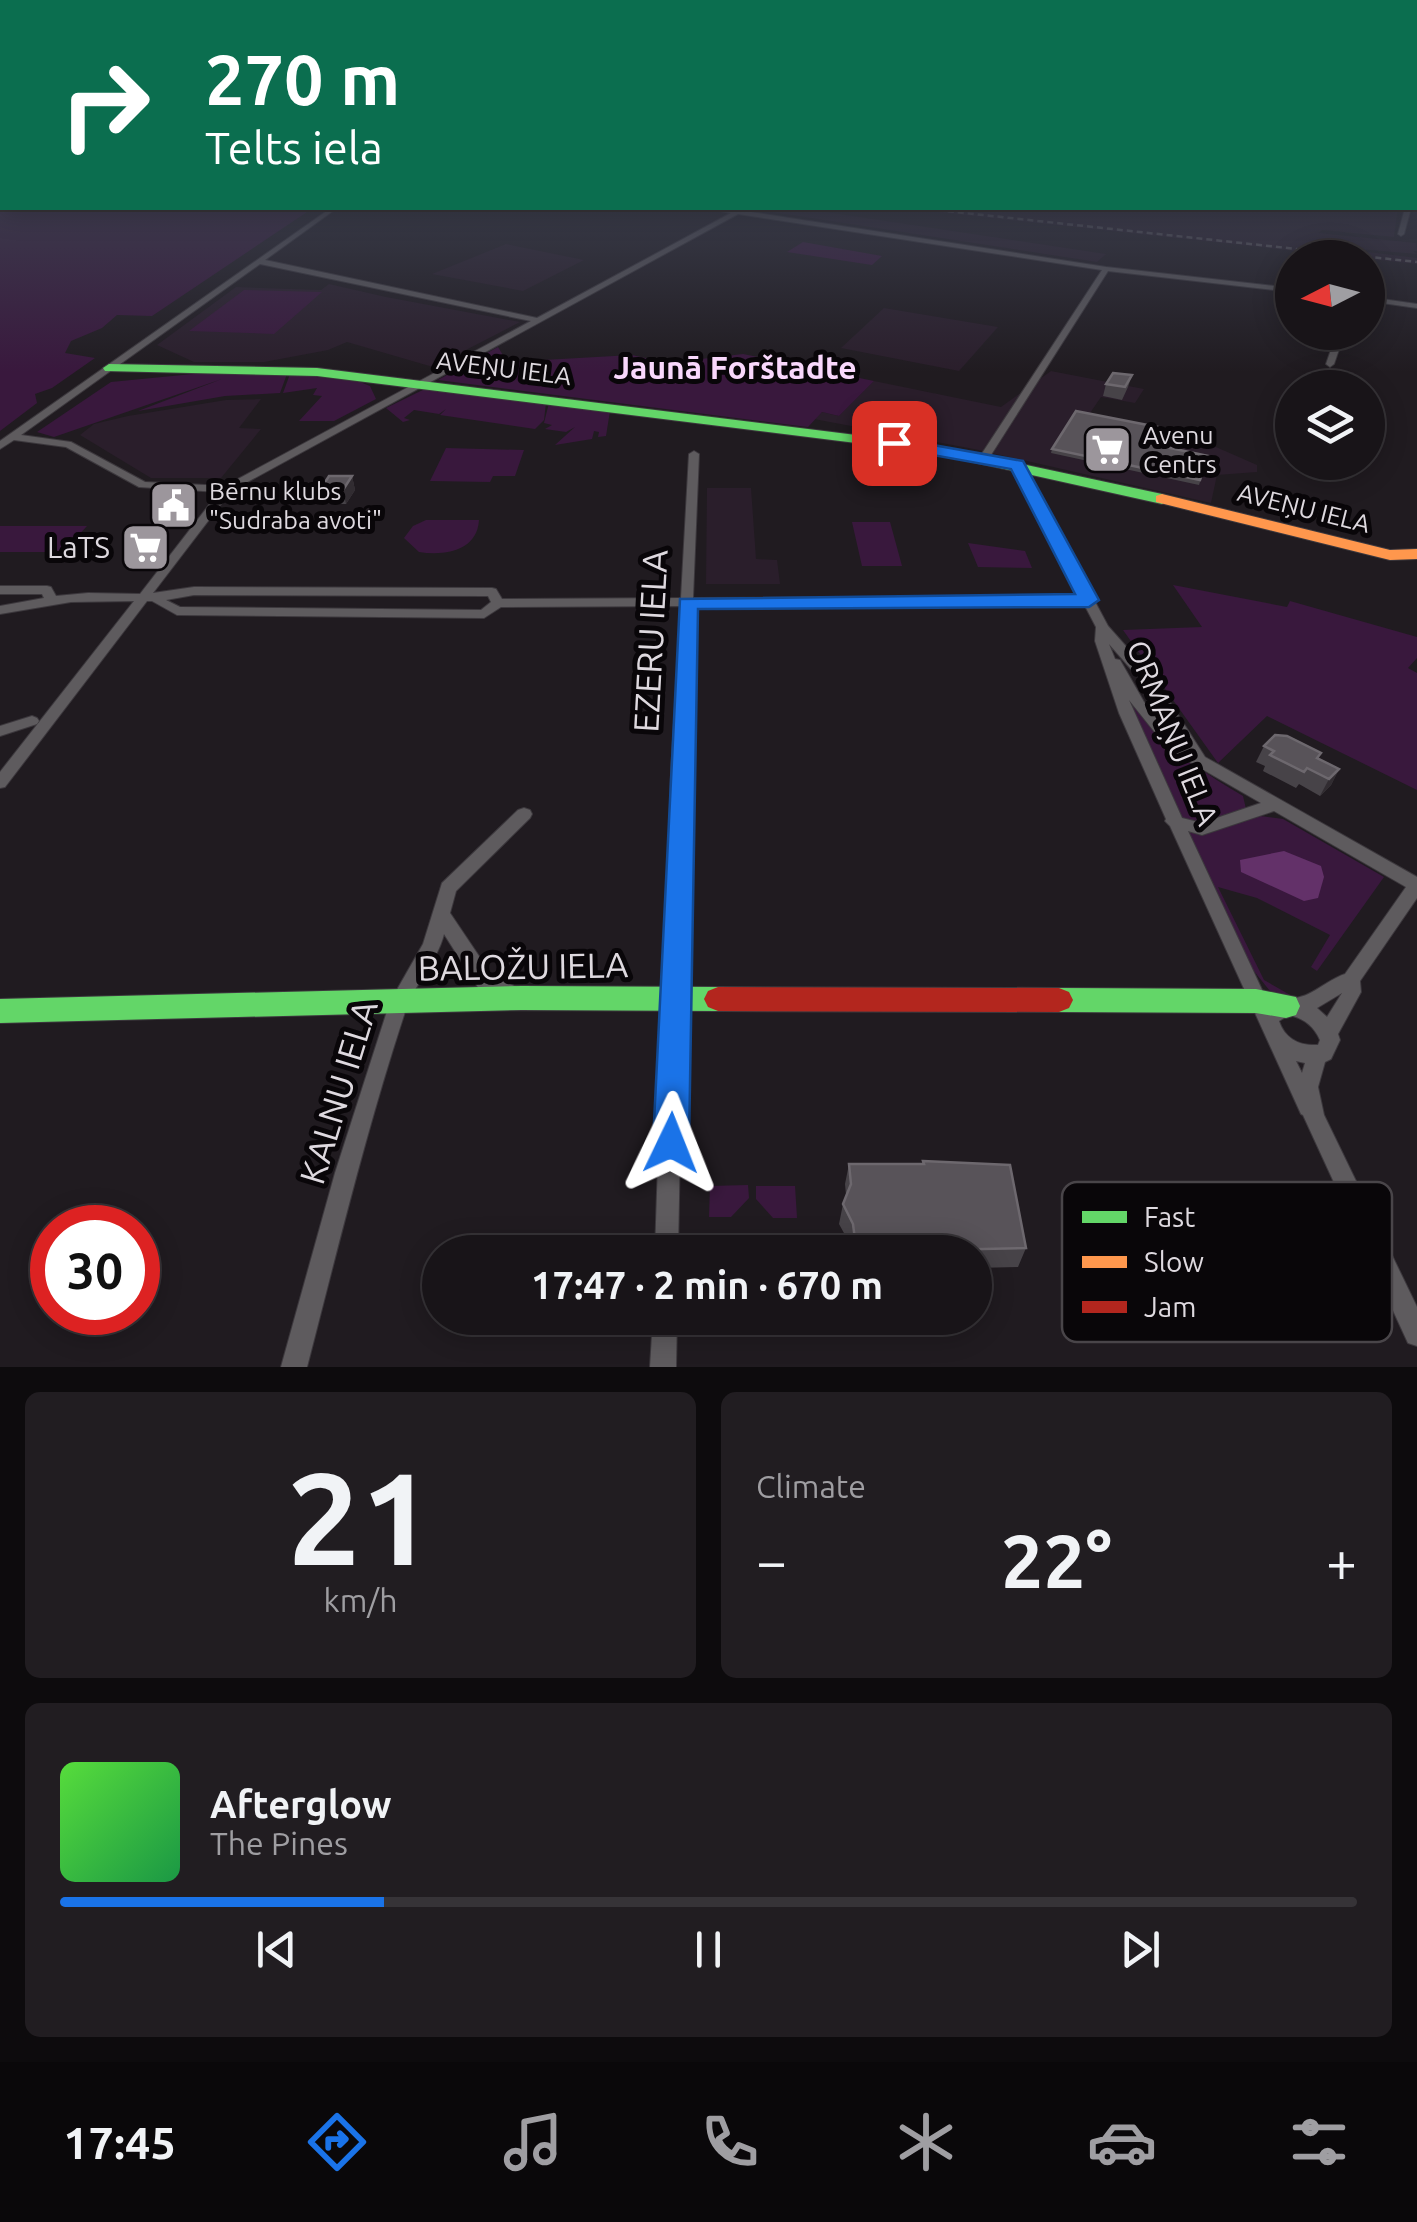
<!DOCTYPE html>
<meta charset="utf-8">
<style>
body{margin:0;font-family:Ubuntu,sans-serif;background:#211d21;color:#f1f3f6;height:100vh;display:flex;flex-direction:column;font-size:38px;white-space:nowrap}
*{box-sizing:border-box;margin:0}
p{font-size:32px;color:#9f9ea2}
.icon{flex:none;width:55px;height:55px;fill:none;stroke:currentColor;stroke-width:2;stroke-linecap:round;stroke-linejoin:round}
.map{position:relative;height:1367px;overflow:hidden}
.sheet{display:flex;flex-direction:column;gap:25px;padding:25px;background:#0d0b0d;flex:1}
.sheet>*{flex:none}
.top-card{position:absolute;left:0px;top:0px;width:1418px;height:210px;box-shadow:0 5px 25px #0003,0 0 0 2px #363337;background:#0b6e4f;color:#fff;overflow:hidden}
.needle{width:65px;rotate:264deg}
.fabs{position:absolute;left:1275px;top:240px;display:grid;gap:20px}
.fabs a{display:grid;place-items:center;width:110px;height:110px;border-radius:50%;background:#181418;box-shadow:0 5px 25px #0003,0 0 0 2px #363337;font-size:50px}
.speed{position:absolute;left:30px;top:1205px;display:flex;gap:20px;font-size:50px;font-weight:700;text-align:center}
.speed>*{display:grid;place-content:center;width:130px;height:130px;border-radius:50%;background:#181418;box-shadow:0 5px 25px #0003,0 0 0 2px #363337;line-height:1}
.speed .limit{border:15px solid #d22;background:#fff;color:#111}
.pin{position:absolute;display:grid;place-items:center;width:85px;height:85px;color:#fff;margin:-42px;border-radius:20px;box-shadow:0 5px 15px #0006}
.me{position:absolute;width:110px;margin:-55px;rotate:2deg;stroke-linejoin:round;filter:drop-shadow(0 0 8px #0008)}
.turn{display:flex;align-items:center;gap:35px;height:210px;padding:0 40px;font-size:45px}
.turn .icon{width:130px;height:130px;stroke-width:2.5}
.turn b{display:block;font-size:70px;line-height:85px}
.big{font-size:75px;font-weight:600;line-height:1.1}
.sheet .widget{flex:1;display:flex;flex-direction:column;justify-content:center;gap:15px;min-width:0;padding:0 35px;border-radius:15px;background:#211d21}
.sheet .dial{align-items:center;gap:0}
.dial b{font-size:130px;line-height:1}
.song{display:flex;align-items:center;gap:30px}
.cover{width:120px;height:120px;border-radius:15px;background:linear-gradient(135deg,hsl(110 70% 55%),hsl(140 70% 35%))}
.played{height:10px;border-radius:5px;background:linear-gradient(90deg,#1a73e8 25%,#363337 25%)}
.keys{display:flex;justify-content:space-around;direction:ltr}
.heat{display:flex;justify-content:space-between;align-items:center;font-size:55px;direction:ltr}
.sheet .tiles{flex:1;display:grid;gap:25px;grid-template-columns:1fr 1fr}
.widget:last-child{grid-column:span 2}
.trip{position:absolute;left:422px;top:1235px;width:570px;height:100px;border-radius:50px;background:#181418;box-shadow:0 5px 25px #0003,0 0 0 2px #363337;font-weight:600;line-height:100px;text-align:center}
.menu{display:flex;height:160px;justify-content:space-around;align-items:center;background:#0a080a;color:#9f9ea2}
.menu .icon{width:70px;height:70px}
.menu .active{color:#1a73e8}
.menu b{font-size:45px;color:#f1f3f6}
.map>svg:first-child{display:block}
.built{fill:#2a1e2b}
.green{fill:#39183d}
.water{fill:#633169}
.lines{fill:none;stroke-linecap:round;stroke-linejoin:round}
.street-casing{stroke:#3c383d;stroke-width:2}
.fast-casing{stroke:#3c383d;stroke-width:2}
.slow-casing{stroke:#3c383d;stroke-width:2}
.jam-casing{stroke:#3c383d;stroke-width:2}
.street{fill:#5e5b5e;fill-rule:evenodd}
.fast{fill:#63d668;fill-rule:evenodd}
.slow{fill:#ff974d;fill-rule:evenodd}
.jam{fill:#b3261e;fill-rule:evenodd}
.rail{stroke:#605c61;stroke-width:2.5;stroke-dasharray:6 4;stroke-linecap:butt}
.wall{fill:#474348}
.shaded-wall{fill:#312c31}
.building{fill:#585359;stroke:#6d686e;stroke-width:2.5}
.route{fill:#1a73e8;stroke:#114b97;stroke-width:2.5}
.labels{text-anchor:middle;stroke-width:10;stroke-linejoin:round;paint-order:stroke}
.far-street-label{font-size:25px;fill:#ded9df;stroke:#090609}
.far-poi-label{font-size:25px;fill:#ded9df;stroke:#090609;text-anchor:start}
.poi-label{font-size:30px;fill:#ded9df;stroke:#090609;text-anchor:end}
.street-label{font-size:30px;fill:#ded9df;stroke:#090609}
.far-district-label{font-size:32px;font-weight:bold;fill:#f9d8fc;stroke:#090609}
.near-street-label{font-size:35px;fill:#ded9df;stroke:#090609}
.key{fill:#090609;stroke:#494549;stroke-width:2.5}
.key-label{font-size:28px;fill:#ded9df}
</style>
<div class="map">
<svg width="1417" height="1367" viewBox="0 0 1417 1367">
<rect width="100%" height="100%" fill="#201b20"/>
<g class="built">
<path d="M772,208H799L1106,254L1097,262L766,211Z"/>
<path d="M898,208H1398L1394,237L1322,230L1319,233L1416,243L1417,251H1413L1417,254L1311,245L1417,258V264Z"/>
<path d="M506,244L584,260L523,291L432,274Z"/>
<path d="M329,284L386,297L520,322L433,367L347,342L328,350L264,362H194L157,345L236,287L321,290Z"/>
<path d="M884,308L998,327L959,371L841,348Z"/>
<path d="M1051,371L1144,389L1135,403L1101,397L1088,416L1200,440L1257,465V472L1217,475L1211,503L974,449L814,419L822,412L839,416L874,381L1001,407Z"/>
<path d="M261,399L239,428L261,429L221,478H151L80,435L94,424L128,416L226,400Z"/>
<path d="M707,488H751L756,559L777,560L780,584H706Z"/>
</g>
<g class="green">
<path d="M0,180L2,208H313L152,316L117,315L102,328L71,341L65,353L95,358L52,388L35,394L37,403L0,431Z"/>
<path d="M803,242L882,256L872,265L787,252Z"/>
<path d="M244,290L322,292L274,334L189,331Z"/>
<path d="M498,347L507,362L632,355L667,363L743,354L874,381L839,416L822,412L808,427L438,380Z"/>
<path d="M193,374H287L280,393L225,396L138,411L222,379L54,437L37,432L111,382Z"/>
<path d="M290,374L360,382L370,386L376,399L334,421H299L322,396L313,395L317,388L283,393Z"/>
<path d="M429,387L546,403L544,420L535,429L440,415L446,409L439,414L414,410L404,418L410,420L403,422L386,408Z"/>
<path d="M549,403L610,411L606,436L598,437L599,432L594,431L592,439L555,445L575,427L566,432L545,429L552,425L544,423Z"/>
<path d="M446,448L524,450L515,476H493L490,482L430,481Z"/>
<path d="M426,520H479C477,551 445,556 419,552L404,538L413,526Z"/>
<path d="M852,522H890L902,566H862Z"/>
<path d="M0,526H87L63,552H0Z"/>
<path d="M968,543L1025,551L1032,568L978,567Z"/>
<path d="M1173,585L1287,607L1290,601L1417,637V658L1408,668L1417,673V790L1267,716L1218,763L1123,630L1202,627Z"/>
<path d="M1118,679C1148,734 1190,765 1243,796L1246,809L1207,825L1181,818Z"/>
<path d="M1260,816L1283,819L1384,877L1317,971L1311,967L1330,935L1257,898L1218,887L1264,980L1292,996L1270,991L1245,960L1184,830L1209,833Z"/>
<path d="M748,1185L749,1198L731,1217H709L710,1186Z"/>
<path d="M756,1186H795L797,1218H773L756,1199Z"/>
</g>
<path class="water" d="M1284,851L1321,866L1324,877L1318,898L1304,901L1241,872L1240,860Z"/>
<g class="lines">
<defs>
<g id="street">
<path d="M1415,186L1417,187L1415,192Z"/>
<path d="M331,208H337L265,260L537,318L731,213L705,208L738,210L1106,267L1292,288V292L1108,271L989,458L984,461L979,458L1102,270L738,214L231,491L153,593L194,587L492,588L496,589L502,599L681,598L689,454L694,451L699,454L693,598L1080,596L1012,465L1013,463H1021L1108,626L1155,679L1205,757L1417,877V898L1360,981L1361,992L1338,1034L1340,1040L1331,1059L1325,1062L1318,1087L1324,1115L1417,1307V1346L1408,1343L1303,1115L1301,1114L1170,826L1165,821L1166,819L1119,713L1095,641L1096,627L1084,604L693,606L687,773L678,1252H655L671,773L681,606L501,607L484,618L177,615L152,601H147L5,787L0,788V772L134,601L71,602L0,614V606L44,598L42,594H0V586H47L51,587L56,596L88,593L140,594L219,492L139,487L66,447L14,440L0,449V441ZM260,264L531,321L225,486L145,482L71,442L21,435ZM194,595L488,596L491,602L481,610L180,607L166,600ZM1109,644L1145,685L1182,744L1144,702L1120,660L1115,659ZM1129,700L1169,750L1261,803L1202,823L1182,818ZM1274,811L1406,887L1345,974C1324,981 1309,1001 1286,998L1270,1007L1188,831L1202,835ZM1342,993L1327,1017L1317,1008ZM1289,1015C1303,1018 1314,1026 1320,1040L1318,1045C1300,1046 1285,1039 1279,1021ZM1296,1061L1305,1063L1302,1073Z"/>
<path d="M1405,208H1411L1404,234L1401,236L1398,234Z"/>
<path d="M1368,297L1417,304V308L1368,301Z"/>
<path d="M1337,332H1345L1334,364L1330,367L1326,364Z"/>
<path d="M32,716L37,718L39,721L37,724L0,736V726Z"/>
<path d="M524,808L530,810L532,814L530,818L456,891L450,913L493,977L519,988L521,994L519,1000L512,1002L479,989L444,934C437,962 415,983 406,1009C367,1127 338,1247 307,1367H281L335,1173L390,1002L423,944L442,883L518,810Z"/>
<path d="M653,1318H677L676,1367H650Z"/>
</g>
<g id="fast">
<path d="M109,364L317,368L928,444L1162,494L1170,499L1162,504L928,452L317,376L105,371L103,368Z"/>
<path d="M522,986L718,987L728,991L732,999L728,1007L718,1011L522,1010L0,1023V999Z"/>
<path d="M1059,988L1256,989L1296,997L1300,1006L1296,1015L1286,1018L1256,1013L1059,1012L1049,1008L1045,1000L1049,992Z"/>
</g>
<path id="slow" d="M1162,494L1390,550L1417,549V559L1390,560L1156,502V496Z"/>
<path id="jam" d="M718,987L1059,988L1069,992L1073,1000L1069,1008L1059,1012L718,1011L708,1007L704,999L708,991Z"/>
</defs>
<use href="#street" class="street-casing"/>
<use href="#fast" class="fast-casing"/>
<use href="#slow" class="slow-casing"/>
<use href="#jam" class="jam-casing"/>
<use href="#street" class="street"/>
<use href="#fast" class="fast"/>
<use href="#slow" class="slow"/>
<use href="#jam" class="jam"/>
<path class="rail" d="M918,208L1417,262"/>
</g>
<g class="wall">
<path d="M1132,375L1128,387L1122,400L1103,396L1106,384Z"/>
<path d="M1162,446L1208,456L1199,485L1051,453L1052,449Z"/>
<path d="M352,476L355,490L346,504H323L320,490Z"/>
<path d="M1264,746L1319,758L1339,769L1331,785L1320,796L1299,784L1296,788L1263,771L1265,766L1256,762Z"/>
<path d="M923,1161L1026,1248L1018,1267L975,1268V1252H850V1244L839,1224L843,1204L846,1195L845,1184L849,1164H922Z"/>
</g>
<g class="shaded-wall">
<path d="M352,476L355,490L346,504L343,490Z"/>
<path d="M1339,769L1331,785L1320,796L1329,779Z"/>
</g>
<g class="building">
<path d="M1113,373L1132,375L1125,387L1106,384Z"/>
<path d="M1076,411L1168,429L1161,446L1208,456L1200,480L1052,449Z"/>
<path d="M329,476H352L343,490H320Z"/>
<path d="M1275,735L1287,736L1321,753L1317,758L1339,769L1329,779L1307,768L1304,772L1270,755L1274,751L1264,746Z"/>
<path d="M923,1161L1010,1165L1026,1248L937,1250L935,1241L894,1240L895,1247H856L853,1224L843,1204L851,1184L849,1164H924Z"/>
</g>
<linearGradient id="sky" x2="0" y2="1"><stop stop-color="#120f12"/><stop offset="0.48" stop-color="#3c3f4e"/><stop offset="1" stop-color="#3c3f4e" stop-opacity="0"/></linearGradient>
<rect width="1417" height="372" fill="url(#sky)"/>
<path class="route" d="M894,438L1023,461L1099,600L1089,607L698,609L689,1143L683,1155L671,1160L659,1155L653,1143L680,599L1075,594L1011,469L888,447L886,443Z"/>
<defs>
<symbol id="supermarket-square" viewBox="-11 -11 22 22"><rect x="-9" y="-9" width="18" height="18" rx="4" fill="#9c969c" stroke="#090609"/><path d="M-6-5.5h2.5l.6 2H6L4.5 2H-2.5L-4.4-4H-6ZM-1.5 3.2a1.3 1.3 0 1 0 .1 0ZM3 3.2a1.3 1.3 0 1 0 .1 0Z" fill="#fff"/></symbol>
<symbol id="civic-square" viewBox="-11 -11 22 22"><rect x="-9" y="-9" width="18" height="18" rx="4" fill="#9c969c" stroke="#090609"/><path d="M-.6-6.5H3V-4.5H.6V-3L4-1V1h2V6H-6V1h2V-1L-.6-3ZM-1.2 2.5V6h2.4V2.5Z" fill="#fff"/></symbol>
</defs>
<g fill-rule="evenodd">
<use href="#supermarket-square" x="1080" y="422" width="55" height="55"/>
<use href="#civic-square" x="146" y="478" width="55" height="55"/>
<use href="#supermarket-square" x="118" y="520" width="55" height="55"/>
</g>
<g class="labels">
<g class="far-street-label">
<text transform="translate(504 368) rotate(7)" y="9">AVEŅU IELA</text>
<text transform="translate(1304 508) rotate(14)" y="9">AVEŅU IELA</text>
</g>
<g class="far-poi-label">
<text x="1143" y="444">Avenu<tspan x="1143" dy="29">Centrs</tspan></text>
<text x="209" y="500">Bērnu klubs<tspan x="209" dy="29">"Sudraba avoti"</tspan></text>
</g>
<g class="poi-label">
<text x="110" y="558">LaTS</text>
</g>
<g class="street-label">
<text transform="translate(1172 733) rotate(68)" y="10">ORMAŅU IELA</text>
</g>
<g class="far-district-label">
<text x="735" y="379">Jaunā Forštadte</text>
</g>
<g class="near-street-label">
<text transform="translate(651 641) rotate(-87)" y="12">EZERU IELA</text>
<text transform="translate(523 967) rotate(-1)" y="12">BALOŽU IELA</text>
<text transform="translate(339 1092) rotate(-73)" y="12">KALNU IELA</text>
</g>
</g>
<rect x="1062" y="1182" width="330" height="160" rx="15" class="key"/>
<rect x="1082" y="1211" width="45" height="12" fill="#63d668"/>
<rect x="1082" y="1256" width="45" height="12" fill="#ff974d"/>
<rect x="1082" y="1301" width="45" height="12" fill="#b3261e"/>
<g class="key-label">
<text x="1144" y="1227">Fast</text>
<text x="1144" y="1272">Slow</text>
<text x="1144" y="1317">Jam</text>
</g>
</svg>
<div class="fabs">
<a><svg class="needle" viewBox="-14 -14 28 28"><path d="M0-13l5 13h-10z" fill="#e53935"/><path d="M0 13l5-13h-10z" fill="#9f9ea2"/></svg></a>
<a><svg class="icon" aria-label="layers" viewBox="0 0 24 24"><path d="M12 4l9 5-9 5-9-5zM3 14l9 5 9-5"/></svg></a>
</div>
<div class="speed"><div class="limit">30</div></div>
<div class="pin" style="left:894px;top:443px;background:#d93025"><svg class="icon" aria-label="arrive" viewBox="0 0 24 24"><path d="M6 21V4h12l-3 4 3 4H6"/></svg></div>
<svg class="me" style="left:671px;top:1143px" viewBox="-20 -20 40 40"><path d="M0-17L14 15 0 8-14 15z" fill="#1a73e8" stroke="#fff" stroke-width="4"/></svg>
<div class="trip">17:47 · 2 min · 670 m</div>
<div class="top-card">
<div class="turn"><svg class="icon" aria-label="right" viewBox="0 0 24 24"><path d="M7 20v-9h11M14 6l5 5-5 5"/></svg><div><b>270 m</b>Telts iela</div></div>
</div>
</div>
<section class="sheet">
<div class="tiles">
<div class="widget dial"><b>21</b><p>km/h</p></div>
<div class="widget"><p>Climate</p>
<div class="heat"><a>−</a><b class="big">22°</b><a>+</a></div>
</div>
<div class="widget">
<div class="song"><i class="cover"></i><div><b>Afterglow</b><p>The Pines</p></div></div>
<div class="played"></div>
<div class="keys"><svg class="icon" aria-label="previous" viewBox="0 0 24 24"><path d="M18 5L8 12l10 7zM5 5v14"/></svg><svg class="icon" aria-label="pause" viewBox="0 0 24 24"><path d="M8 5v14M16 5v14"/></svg><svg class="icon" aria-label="next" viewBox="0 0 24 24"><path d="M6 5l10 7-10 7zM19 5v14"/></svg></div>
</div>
</div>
</section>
<nav class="menu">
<b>17:45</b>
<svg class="icon active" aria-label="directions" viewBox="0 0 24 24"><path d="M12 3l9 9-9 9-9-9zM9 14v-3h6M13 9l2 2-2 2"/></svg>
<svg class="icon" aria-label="music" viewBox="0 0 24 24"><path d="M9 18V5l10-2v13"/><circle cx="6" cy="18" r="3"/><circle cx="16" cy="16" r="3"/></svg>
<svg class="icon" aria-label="phone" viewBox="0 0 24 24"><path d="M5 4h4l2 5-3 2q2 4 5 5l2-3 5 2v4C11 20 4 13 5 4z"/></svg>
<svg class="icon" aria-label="climate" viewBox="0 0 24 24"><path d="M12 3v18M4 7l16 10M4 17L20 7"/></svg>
<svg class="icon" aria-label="car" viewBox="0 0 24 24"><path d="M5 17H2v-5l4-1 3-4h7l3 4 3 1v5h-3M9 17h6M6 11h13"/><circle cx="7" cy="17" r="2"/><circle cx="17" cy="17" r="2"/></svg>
<svg class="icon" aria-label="filters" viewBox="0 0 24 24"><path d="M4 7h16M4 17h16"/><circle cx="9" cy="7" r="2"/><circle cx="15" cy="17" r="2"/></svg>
</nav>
